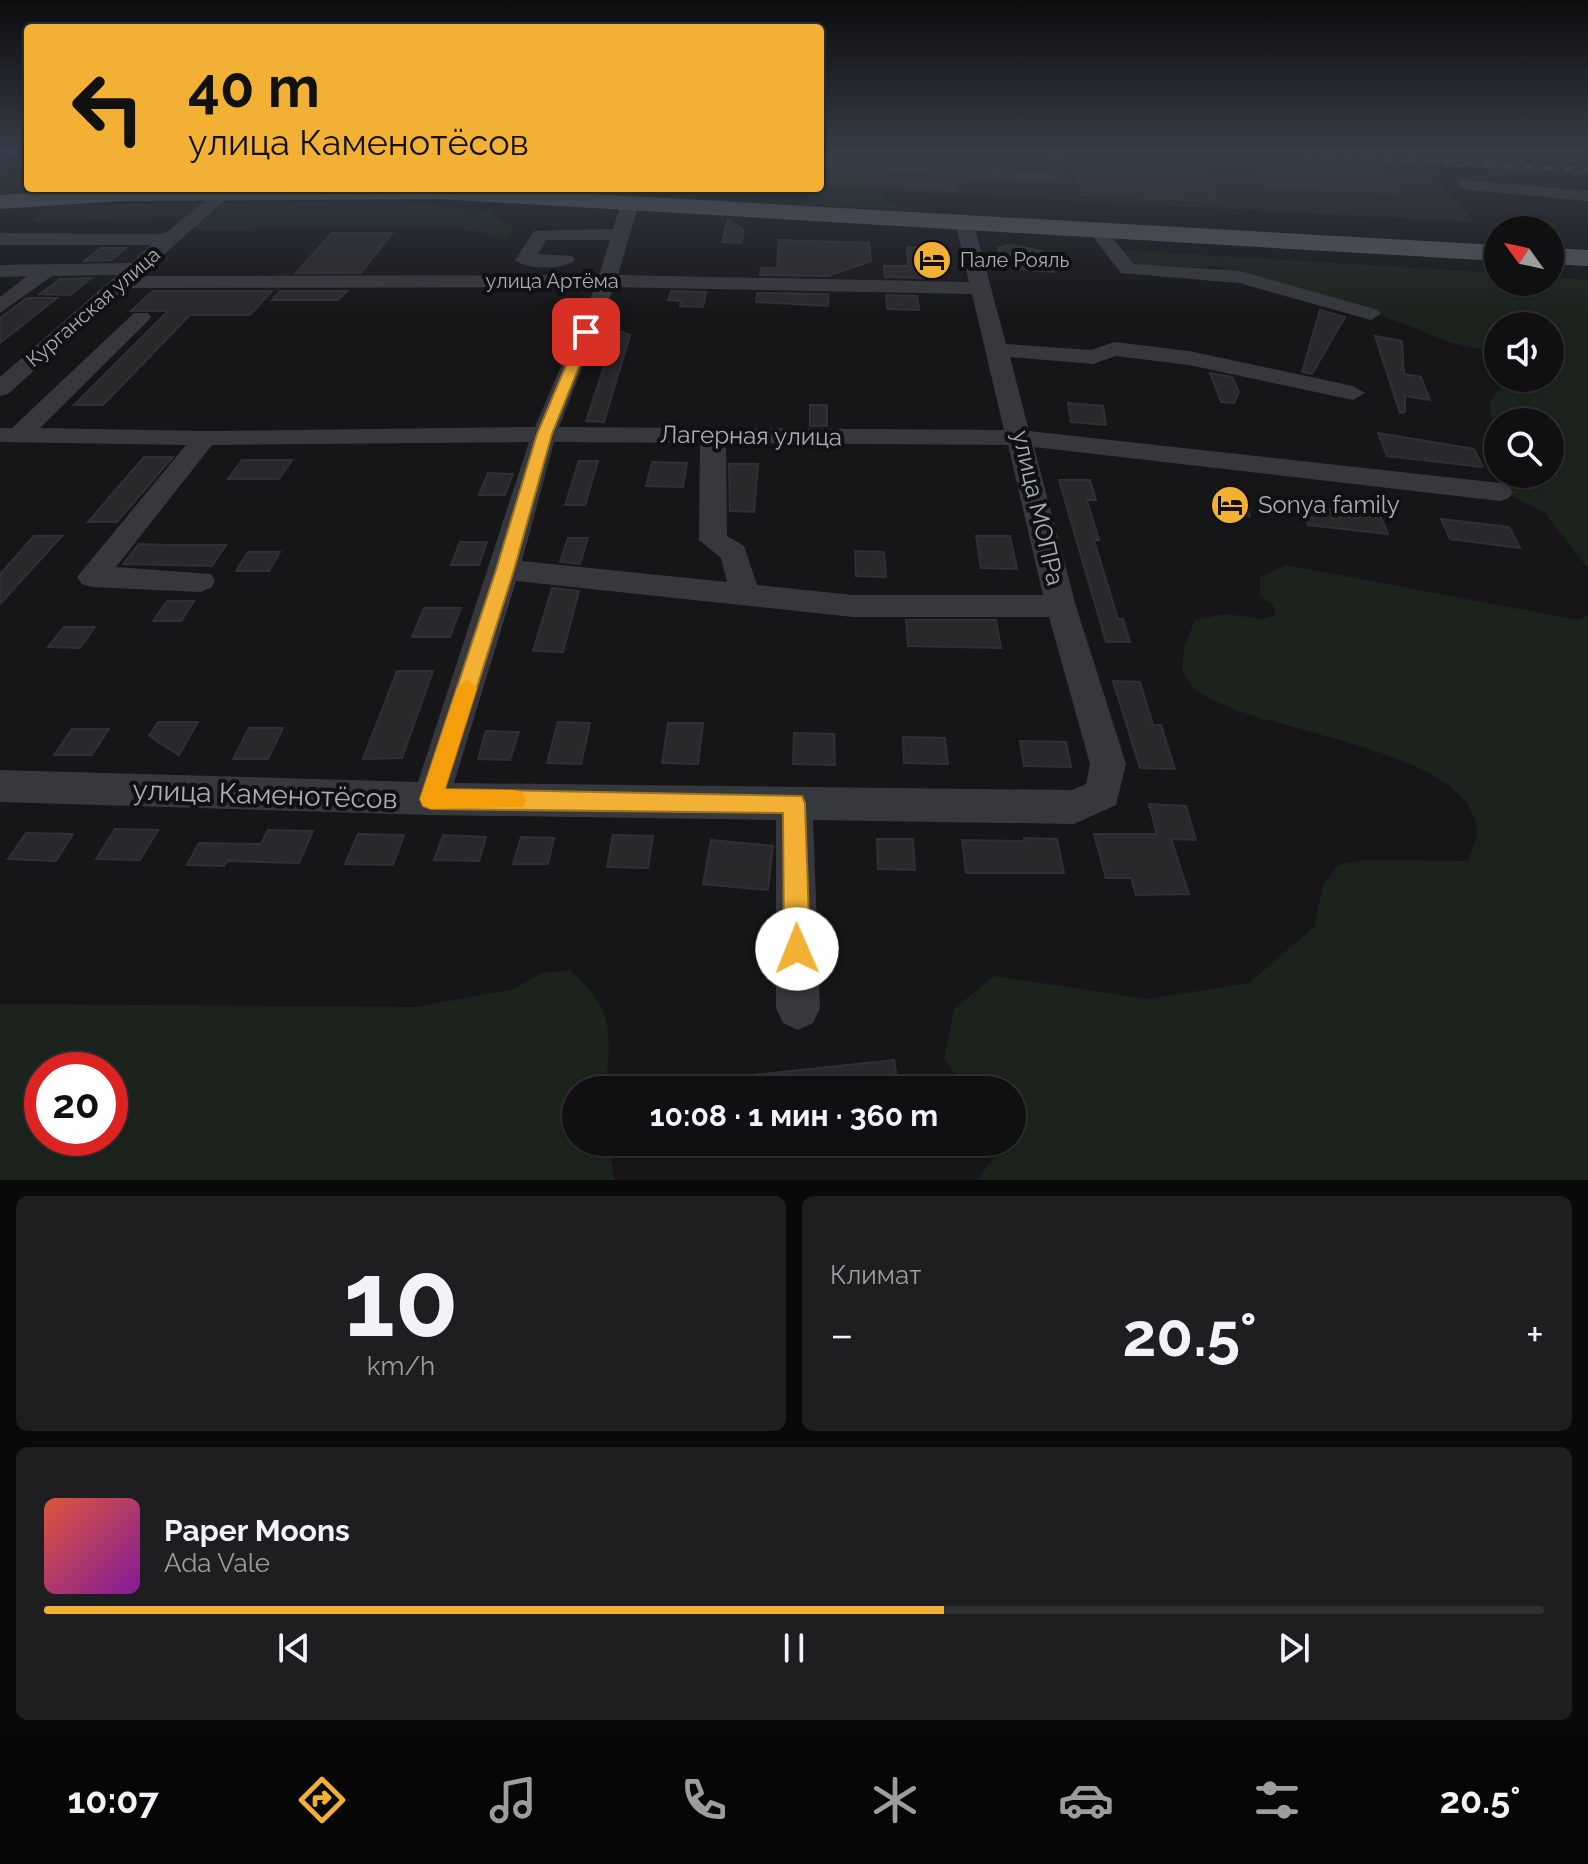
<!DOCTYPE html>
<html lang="ru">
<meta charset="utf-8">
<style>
body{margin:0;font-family:Raleway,sans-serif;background:#1e1e20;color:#f1f3f6;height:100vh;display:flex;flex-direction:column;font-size:30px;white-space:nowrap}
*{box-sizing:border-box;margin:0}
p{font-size:26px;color:#9c9d9f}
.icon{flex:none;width:44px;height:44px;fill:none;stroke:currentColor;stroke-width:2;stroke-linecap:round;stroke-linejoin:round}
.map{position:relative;height:1180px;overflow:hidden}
.details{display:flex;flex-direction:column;gap:16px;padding:16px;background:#09090a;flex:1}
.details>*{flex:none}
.guide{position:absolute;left:24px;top:24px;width:800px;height:168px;border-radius:8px;box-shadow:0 2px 6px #0004,0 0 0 2px #303032;background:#f2b134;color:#111;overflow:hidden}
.needle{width:52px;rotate:303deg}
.controls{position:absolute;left:1484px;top:216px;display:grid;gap:16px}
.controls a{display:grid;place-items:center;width:80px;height:80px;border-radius:50%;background:#101012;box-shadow:0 2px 6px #0004,0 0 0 2px #303032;font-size:40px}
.speed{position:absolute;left:24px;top:1052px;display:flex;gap:16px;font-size:40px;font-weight:700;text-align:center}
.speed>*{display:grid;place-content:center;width:104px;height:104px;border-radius:50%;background:#101012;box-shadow:0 2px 6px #0004,0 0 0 2px #303032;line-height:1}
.speed .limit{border:12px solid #d22;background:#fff;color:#111}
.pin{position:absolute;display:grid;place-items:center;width:68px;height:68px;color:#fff;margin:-34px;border-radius:16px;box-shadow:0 4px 12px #0006}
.me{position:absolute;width:88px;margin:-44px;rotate:359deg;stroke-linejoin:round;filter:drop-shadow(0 0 6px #0008)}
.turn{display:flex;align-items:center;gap:28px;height:168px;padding:0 32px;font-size:36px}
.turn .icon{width:104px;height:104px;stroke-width:2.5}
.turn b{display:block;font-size:56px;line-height:68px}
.big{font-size:60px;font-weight:700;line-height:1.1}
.details .card{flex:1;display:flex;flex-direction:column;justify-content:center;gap:12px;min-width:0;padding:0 28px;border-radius:12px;background:#1e1e20}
.details .dial{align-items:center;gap:0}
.dial b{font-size:104px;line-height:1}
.song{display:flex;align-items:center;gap:24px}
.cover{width:96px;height:96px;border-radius:12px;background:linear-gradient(135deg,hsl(10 70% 55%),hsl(290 70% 35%))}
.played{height:8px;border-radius:4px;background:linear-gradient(90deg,#f2b134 60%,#303032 60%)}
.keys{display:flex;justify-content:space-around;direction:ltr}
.heat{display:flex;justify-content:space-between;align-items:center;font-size:44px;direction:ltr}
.details .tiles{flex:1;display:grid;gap:16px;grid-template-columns:1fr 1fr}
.card:last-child{grid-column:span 2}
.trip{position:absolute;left:562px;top:1076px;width:464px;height:80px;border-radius:40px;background:#101012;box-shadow:0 2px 6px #0004,0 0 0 2px #303032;font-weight:700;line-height:80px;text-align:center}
.tab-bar{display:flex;height:128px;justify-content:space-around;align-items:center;background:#060607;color:#9c9d9f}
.tab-bar .icon{width:56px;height:56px}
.tab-bar .on{color:#f2b134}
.tab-bar b{font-size:36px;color:#f1f3f6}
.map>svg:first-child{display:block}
.built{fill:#222225}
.green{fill:#1c231d;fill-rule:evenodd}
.building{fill:#29292c;stroke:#303034;stroke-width:2}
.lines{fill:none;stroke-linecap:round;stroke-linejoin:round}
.minor{fill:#37383d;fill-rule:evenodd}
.major{fill:#53555c;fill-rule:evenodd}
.rail-casing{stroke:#4a4c52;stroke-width:5}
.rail{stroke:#111113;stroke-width:3;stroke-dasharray:10;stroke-linecap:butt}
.route{fill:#f2b134;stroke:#9d7322;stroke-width:2}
.slow{fill:#f59e0b}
.labels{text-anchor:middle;stroke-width:8;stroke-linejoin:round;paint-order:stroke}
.far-poi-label{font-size:20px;fill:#a8adb8;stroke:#111113;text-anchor:start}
.far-street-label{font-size:20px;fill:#a8adb8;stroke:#111113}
.street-label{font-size:24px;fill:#a8adb8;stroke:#111113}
.poi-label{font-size:24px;fill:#a8adb8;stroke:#111113;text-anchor:start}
.near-street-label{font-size:28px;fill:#a8adb8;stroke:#111113}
</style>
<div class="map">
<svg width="1588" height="1180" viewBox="0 0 1588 1180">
<rect width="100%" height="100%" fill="#161618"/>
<path class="built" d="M820,150H1511L1533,171L1424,164L1474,222L820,187Z"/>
<g class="green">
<path d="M28,172V188H134L0,196V176Z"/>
<path d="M820,186L866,188L882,193L889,202L921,211L808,205L806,201Z"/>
<path d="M396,201L495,211L493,215L514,229L506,241L473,230L430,228L199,230L172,218L32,222L46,205Z"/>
<path d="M1122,250L1498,273V282H1550V277L1588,280V568L1544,512L1501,491L1509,476L1550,474V422H1498V429L1492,422L1489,404C1512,366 1524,387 1555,376L1550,372V326H1498V354L1449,342L1372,311L1215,266L1170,269L1136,264Z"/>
<path d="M1286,565L1578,620L1588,615V1180H977L996,1155L992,1142H1012V1090H966L944,1059L954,1009L994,976L1148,999L1249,983L1314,927L1323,886L1338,865L1365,860L1468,861C1470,853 1477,840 1477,832C1473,745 1252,734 1196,690C1190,685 1186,676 1182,670L1184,648L1195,620L1225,614L1263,619L1275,616L1273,605L1260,596V577Z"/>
<path d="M570,970C616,1011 610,1033 606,1090H576V1142H609L614,1180H0V1004L416,1007L514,989L542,973ZM110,1070V1138H42V1070Z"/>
</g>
<g class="building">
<path d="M820,150H955V163L820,155Z"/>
<path d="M1245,150H1363L1400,193L1264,186Z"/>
<path d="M1072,156L1199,162L1218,202L1081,194Z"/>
<path d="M820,171L955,179V189L820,183Z"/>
<path d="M728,219L744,231L741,243L722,242Z"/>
<path d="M332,233H392L361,273H296Z"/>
<path d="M779,240L869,243L871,261L828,276L760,275L761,268H777Z"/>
<path d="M1010,245L1042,251L1054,272L1016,269V264L1004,262L998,248Z"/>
<path d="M907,247L934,248L931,278L885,277L884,266H908Z"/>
<path d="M101,248H126L111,260L84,261Z"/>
<path d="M91,278L70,295L40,294L60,279Z"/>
<path d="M153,291H272L250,315H190L103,405H74L168,311H131Z"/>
<path d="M280,291H347L338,300H272Z"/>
<path d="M671,291L706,292L703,307L680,306L681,301L668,300Z"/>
<path d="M757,293L828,294V306L756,302Z"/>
<path d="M886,295L917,296L919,310L887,309Z"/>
<path d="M27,298H57L0,343V318Z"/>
<path d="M1320,310L1345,317L1312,374L1302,372Z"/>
<path d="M616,330L630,335L604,422L586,421Z"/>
<path d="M1375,336L1402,341L1404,374L1421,377L1430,400L1405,396V412L1400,413Z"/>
<path d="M1210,373L1232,377L1239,392L1234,403L1221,402Z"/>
<path d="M1068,403L1103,406L1106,425L1071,422Z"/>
<rect x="810" y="405" width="17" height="21"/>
<path d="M1378,433L1474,449L1483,467L1387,456Z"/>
<path d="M144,457H173L117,522H88Z"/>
<path d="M242,460H292L279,479H228Z"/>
<path d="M579,461H598L585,505H565Z"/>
<path d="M652,462L687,463L683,487L646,486Z"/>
<path d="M729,464H758L754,512L730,511Z"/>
<path d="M488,473L513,474L505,495H479Z"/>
<path d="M1059,480H1090L1096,500H1087L1099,540H1094L1118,619H1123L1130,642H1106Z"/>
<path d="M1217,490L1245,494L1250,516L1220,512Z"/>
<path d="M1302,506L1380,515L1388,534L1308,525Z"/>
<path d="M1441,519L1509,527L1520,548L1450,539Z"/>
<path d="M34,536H62L0,604V574Z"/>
<path d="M976,536H1010L1017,569L981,568Z"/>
<path d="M568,538H588L580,564L560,562Z"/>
<path d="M460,542H487L479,565H451Z"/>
<path d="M139,544L169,545H226L212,566L123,564Z"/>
<path d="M855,551L884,552L886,577L856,576Z"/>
<path d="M248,552H280L269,571H236Z"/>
<path d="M552,588L579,591L563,652L533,651Z"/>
<path d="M167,601H194L181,621H153Z"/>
<path d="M424,608H461L450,637H412Z"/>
<path d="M906,620H996L1001,648L908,646Z"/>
<path d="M64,627H95L80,648L48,647Z"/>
<path d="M397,671H433L402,758L363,759Z"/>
<path d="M1113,681L1140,682L1153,725H1161L1175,769L1140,768Z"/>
<path d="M158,722H198L179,755L149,736Z"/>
<path d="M558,722L590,723L581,764L547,763Z"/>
<path d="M668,723H703L698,764L662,763Z"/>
<path d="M249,728H283L268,759H233Z"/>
<path d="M72,729H109L92,755H54Z"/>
<path d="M486,731L519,732L510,760L478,759Z"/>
<path d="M794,733L834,734L835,765L793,764Z"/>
<path d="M903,737L945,738L948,764L904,763Z"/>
<path d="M1020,741L1066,742L1071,767L1024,766Z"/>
<path d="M1149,804L1186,806L1196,840L1171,839L1189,894L1136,895L1131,878H1106L1094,834H1157Z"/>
<path d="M115,829L158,830L140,860L96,859Z"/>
<path d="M268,830L313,831L299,863L227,861L224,866L187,865L199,843L261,844Z"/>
<path d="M26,833L73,834L56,861L8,859Z"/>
<path d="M358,834L404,835L393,865L345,864Z"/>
<path d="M443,835L486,837L479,861L434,860Z"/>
<path d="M613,835L653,836L648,868L607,867Z"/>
<path d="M521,837L554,838L548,864H513Z"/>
<path d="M1024,838L1057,839L1064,873H966L962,840L1025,841Z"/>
<path d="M877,839H913L915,870L878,869Z"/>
<path d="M711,840L773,846L768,890L703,884Z"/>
<path d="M894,1060L899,1090H723V1078Z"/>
</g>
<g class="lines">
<g class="minor">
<path d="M1051,150H1067L1063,173L1050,182L820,168V158L1046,172Z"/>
<path d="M1465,180L1588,191V201L1459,189V181Z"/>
<path d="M222,188L230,193L228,197L140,276L599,275L610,240H546L538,254L572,256L575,260C564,270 526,270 515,260L534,231L613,229L621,203L630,198L639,203L618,275L969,282L955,221L964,216L973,221L1006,344L1091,350L1114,342L1189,351L1353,386L1365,393L1353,400L1189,365L1116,356L1093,364L1010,357L1029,431L1500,483L1509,486L1513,492L1509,498L1500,501L1034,447L1076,606L1126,764L1116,805L1074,824L813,820L820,1008L813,1023L798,1030L783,1023L776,1008V820L431,815L0,802V770L418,782L529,442L212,445L116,567L211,574L215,581L211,588L200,592L92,587L82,584L77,577L186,445L0,442V428H12L134,313H148L151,317L148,321L40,428L205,431L535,427L595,287L126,288L8,394L0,396V377L117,275L52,276L0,313V297L27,276L0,277V265L131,263L151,245H0V233L164,234ZM614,287L972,294L1004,430L559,427ZM554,442L700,443L699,540L721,558L727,582L522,561ZM726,443L1008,445L1043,595H853L757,585L744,546L727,536ZM516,581L853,617H1049L1090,764L1086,784L1072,790L454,783Z"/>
<path d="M1095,223L1101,224L1134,264L1240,271L1378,310L1381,314L1371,320L1239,283L1121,273L1086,228Z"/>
</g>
<g class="major">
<path d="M109,188H487L1498,245V261L439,199L121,201L0,209V195Z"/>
<path d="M1550,248L1588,250V266L1550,264Z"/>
</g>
<defs>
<g id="rail">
<path d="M1234,150L1588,170"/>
<path d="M0,155L28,151"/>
</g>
</defs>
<use href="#rail" class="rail-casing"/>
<use href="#rail" class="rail"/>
</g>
<linearGradient id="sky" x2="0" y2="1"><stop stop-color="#0c0c0d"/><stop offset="0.48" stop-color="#363c48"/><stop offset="1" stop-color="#363c48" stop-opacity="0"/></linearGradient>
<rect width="1588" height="315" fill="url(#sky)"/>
<path class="route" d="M586,328L593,332L552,434L514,570L445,789L802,796L805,803L810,949L806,958L797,962L788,958L784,949L783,813L431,809L423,806L420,799L496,570L537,434L580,332Z"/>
<path class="slow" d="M467,679L477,688L445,789L515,790L523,793L526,800L523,807L431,809L423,806L420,799L457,688Z"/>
<defs>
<symbol id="hotel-disc" viewBox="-11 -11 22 22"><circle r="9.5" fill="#f2b134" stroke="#111113"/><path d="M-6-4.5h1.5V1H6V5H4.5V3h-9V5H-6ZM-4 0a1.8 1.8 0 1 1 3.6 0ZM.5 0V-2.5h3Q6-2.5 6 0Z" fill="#111"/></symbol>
</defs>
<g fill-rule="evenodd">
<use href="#hotel-disc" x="910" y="238" width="44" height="44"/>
<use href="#hotel-disc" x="1208" y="483" width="44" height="44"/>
</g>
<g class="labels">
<g class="far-poi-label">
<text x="960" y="267">Пале Рояль</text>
</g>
<g class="far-street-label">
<text x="552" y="288">улица Артёма</text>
<text transform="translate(93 307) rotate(-41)" y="7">Курганская улица</text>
</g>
<g class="street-label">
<text transform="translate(751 436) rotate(1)" y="8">Лагерная улица</text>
<text transform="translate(1038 508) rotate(77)" y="8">улица МОПРа</text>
</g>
<g class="poi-label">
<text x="1258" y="513">Sonya family</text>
</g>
<g class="near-street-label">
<text transform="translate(265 794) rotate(2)" y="10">улица Каменотёсов</text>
</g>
</g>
</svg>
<div class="controls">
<a><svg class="needle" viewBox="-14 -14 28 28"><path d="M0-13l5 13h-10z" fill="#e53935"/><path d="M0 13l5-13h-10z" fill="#9c9d9f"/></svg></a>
<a><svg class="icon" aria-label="sound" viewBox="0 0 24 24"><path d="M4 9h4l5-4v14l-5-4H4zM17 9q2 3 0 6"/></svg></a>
<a><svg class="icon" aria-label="search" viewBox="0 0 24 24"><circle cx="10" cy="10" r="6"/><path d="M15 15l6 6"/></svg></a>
</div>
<div class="speed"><div class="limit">20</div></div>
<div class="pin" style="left:586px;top:332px;background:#d93025"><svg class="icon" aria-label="arrive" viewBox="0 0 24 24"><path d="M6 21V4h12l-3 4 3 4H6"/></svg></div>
<svg class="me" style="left:797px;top:949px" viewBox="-20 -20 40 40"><circle r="19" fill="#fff"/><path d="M0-13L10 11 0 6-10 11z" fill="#f2b134"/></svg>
<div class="trip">10:08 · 1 мин · 360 m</div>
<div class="guide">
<div class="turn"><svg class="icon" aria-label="left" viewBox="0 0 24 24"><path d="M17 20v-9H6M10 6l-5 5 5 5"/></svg><div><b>40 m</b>улица Каменотёсов</div></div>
</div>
</div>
<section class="details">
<div class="tiles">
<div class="card dial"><b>10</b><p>km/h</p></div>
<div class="card"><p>Климат</p>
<div class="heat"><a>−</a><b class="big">20.5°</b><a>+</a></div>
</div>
<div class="card">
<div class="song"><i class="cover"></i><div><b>Paper Moons</b><p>Ada Vale</p></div></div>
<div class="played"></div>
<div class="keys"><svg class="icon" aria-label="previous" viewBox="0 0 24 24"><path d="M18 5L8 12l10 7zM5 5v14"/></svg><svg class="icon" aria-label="pause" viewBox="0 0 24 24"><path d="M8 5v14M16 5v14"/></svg><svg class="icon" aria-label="next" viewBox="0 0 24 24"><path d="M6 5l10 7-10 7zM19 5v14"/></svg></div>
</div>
</div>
</section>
<nav class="tab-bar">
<b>10:07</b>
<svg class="icon on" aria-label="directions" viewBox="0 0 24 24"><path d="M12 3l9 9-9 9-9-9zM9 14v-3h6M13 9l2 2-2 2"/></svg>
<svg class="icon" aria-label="music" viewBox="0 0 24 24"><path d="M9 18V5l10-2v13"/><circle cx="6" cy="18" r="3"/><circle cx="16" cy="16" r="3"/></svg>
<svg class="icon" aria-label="phone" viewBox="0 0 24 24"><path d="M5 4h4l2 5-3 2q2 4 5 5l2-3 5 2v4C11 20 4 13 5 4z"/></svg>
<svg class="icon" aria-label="climate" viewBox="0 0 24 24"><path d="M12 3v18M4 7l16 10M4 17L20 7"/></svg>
<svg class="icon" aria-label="car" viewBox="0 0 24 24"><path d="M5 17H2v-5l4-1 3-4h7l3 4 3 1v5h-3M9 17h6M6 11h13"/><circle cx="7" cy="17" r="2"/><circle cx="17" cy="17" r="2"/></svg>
<svg class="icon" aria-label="filters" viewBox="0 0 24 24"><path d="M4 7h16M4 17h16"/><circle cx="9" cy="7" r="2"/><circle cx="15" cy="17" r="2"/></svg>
<b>20.5°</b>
</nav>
